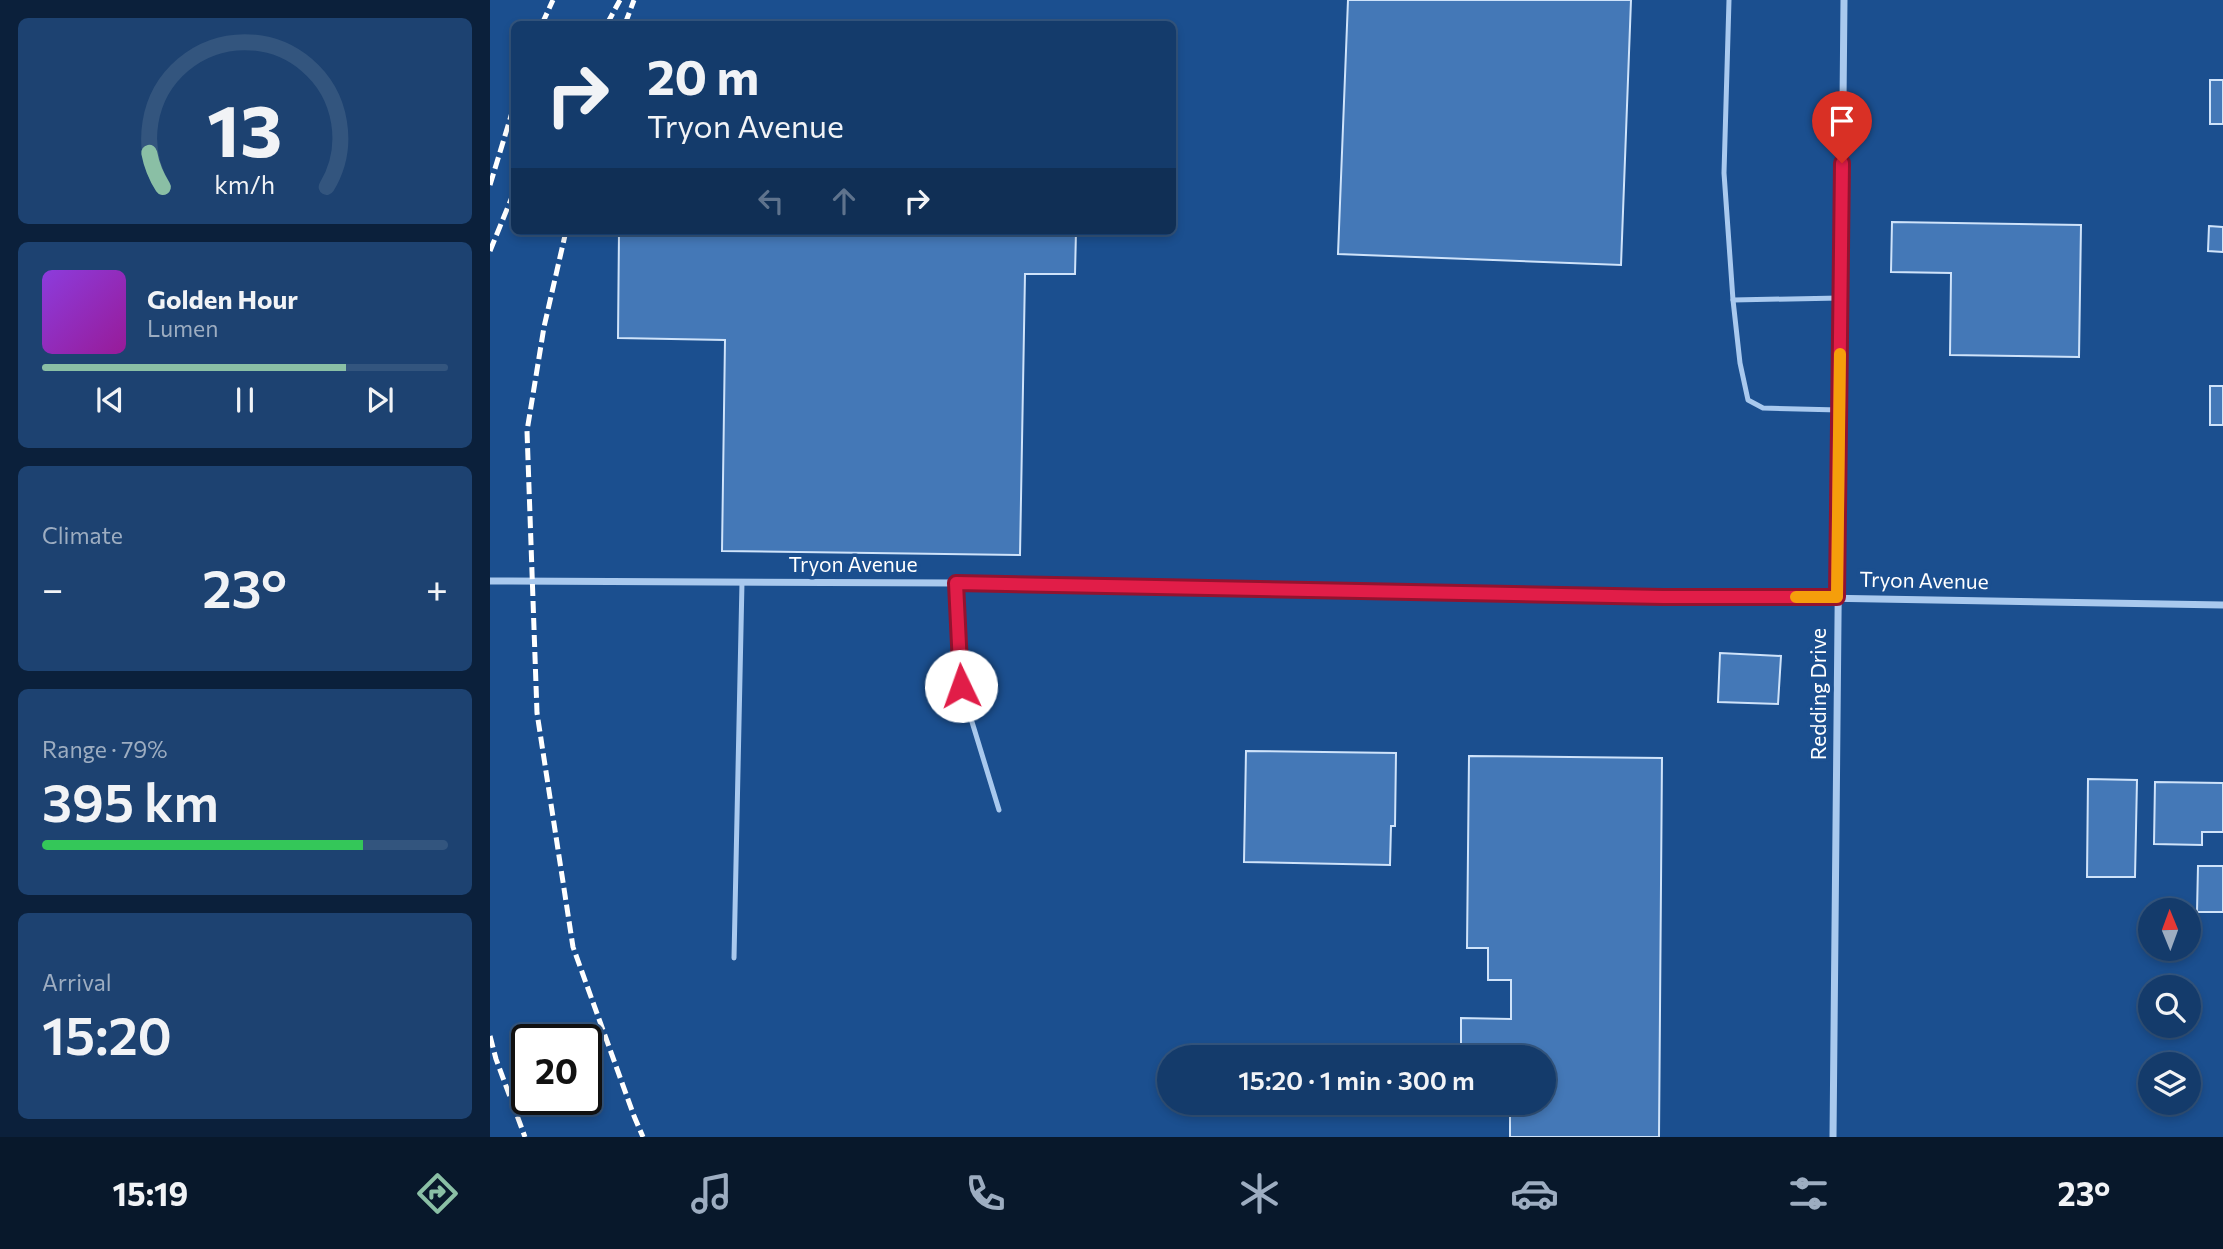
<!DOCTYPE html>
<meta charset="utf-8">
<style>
body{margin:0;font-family:Commissioner,sans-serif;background:#1d4271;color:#f1f3f6;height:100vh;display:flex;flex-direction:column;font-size:26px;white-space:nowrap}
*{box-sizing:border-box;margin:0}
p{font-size:23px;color:#9dadc1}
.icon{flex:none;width:38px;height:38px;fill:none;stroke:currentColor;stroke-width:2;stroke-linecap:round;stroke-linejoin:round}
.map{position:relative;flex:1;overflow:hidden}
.panel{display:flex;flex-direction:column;gap:18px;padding:18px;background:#0b203b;width:490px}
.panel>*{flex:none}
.banner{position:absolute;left:21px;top:21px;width:665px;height:214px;border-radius:10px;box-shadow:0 4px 10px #0003,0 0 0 2px #33557e;background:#143b6b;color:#f1f3f6;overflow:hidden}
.needle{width:46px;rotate:359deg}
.tools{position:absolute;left:1648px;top:898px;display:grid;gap:14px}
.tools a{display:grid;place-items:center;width:63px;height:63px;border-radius:50%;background:#143b6b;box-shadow:0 4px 10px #0003,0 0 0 2px #33557e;font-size:35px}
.speed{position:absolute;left:21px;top:1024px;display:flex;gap:14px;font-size:35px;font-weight:700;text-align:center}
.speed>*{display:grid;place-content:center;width:91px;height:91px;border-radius:50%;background:#143b6b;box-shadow:0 4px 10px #0003,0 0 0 2px #33557e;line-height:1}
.speed .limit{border:4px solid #111;border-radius:10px;background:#fff;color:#111}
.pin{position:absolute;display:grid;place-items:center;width:60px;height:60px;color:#fff;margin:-72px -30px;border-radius:50% 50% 50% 0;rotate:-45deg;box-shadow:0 0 7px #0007}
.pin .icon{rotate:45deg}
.me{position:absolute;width:77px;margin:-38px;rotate:357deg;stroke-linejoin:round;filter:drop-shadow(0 0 5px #0008)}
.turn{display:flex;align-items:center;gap:24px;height:147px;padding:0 21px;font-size:32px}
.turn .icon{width:91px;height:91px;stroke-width:2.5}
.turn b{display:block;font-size:49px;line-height:60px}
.lanes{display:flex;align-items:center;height:66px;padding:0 21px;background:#0003;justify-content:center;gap:35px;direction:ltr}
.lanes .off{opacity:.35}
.big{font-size:52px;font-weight:600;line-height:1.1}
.panel .widget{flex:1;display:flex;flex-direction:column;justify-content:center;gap:10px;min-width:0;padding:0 24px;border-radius:10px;background:#1d4271}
.panel .dial{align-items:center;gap:0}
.dial svg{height:182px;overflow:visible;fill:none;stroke:#33557e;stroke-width:7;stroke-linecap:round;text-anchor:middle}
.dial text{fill:#f1f3f6;stroke:none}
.song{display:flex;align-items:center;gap:21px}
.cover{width:84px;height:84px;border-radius:10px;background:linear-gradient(135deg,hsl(270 70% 55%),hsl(300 70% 35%))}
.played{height:7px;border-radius:4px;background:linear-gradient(90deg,#8abfa5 75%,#33557e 75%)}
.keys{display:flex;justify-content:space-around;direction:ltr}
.heat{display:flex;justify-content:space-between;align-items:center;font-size:38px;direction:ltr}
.charge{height:10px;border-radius:5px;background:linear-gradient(90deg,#34c759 79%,#33557e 0)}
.trip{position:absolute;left:667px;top:1045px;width:399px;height:70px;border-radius:35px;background:#143b6b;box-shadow:0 4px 10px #0003,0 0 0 2px #33557e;font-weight:600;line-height:70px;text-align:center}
.tabs{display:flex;height:112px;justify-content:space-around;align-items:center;background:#08182b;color:#9dadc1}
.tabs .icon{width:49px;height:49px}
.tabs .on{color:#8abfa5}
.tabs b{font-size:32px;color:#f1f3f6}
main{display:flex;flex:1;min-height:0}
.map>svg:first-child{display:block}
.building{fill:#4478b7;stroke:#cfe3fa;stroke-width:2}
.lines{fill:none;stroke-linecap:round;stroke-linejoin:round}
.lane{stroke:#a9c9ee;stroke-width:5}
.street{stroke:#a9c9ee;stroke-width:7}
.rail{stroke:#fff;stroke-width:5;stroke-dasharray:12 5;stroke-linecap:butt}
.route-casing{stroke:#92132f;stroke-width:18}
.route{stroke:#e11d48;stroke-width:12}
.slow{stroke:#f59e0b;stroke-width:12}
.labels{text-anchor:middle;stroke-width:7;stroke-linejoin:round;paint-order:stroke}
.street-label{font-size:21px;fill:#fff;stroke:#1b4f8f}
</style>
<main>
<section class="panel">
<div class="widget dial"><svg viewBox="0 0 100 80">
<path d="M14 69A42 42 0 1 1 86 69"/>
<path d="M14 69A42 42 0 0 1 8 54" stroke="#8abfa5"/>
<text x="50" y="56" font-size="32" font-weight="700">13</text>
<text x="50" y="72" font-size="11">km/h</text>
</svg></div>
<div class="widget">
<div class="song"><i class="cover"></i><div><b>Golden Hour</b><p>Lumen</p></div></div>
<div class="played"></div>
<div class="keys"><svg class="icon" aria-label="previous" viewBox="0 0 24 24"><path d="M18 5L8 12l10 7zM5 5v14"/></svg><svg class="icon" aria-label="pause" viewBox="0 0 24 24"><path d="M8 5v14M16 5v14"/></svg><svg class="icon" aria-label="next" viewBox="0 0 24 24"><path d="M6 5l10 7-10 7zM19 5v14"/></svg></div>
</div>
<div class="widget"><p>Climate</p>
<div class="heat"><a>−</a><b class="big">23°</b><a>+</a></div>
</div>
<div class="widget"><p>Range · 79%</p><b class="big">395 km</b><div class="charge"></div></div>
<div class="widget"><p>Arrival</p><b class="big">15:20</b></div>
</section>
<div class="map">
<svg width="1733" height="1137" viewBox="0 0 1733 1137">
<rect width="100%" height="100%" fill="#1b4f8f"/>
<g class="building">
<path d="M858,0H1141L1131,265L848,254Z"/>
<rect x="1720" y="80" width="13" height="44"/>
<path d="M1402,222L1591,225L1589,357L1460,355L1461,273L1401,272Z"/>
<path d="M1719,226L1733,227V252L1718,251Z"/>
<path d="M129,231H586L585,274H535L530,555L232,551L235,340L128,338Z"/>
<rect x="1720" y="386" width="13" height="39"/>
<path d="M1230,653L1291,656L1288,704L1228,702Z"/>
<path d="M756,751L906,753L905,826H901L900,865L754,862Z"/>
<path d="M979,756L1172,758L1169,1137H1020V1102H1054V1057H971V1018L1021,1019V980H998V948H977Z"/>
<path d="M1598,779L1647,780L1645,877H1597Z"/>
<path d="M1665,782L1733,783V832H1712V845L1664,844Z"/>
<path d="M1708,866H1733V912H1707Z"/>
</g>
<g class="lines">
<g class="lane">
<path d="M1239,0L1234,173L1243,300L1350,298"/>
<path d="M1243,300L1250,363L1258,400L1273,408L1349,410"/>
<path d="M465,583L471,686L509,810"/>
<path d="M244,958L252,582"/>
</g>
<g class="street">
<path d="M0,581L465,583L1733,605"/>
<path d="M1343,1137L1354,0"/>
</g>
<g class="rail">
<path d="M52,24L63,0"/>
<path d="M117,24L130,0"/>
<path d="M135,24L144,0"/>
<path d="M0,185L24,106"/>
<path d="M76,231L54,327L37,431L47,713L83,947L144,1116L153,1137"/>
<path d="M0,251L24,192"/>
<path d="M0,1036L6,1059L35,1137"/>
</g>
</g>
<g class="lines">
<defs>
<path id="route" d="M471,686L466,583L1173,597H1347L1352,163"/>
</defs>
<use href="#route" class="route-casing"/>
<use href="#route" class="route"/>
<path class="slow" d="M1306,597H1347L1350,354"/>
</g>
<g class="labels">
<g class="street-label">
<text x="363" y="572">Tryon Avenue</text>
<text transform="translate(1434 581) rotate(1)" y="7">Tryon Avenue</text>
<text transform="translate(1329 694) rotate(-90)" y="7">Redding Drive</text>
</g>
</g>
</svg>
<div class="tools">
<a><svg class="needle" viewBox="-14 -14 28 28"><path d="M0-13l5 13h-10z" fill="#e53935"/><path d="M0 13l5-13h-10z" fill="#9dadc1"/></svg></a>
<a><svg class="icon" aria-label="search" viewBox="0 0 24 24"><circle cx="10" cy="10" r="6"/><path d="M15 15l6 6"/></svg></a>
<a><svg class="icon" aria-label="layers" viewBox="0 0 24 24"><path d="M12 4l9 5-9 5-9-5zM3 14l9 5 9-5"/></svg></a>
</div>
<div class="speed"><div class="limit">20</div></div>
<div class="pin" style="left:1352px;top:163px;background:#d93025"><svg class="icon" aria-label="arrive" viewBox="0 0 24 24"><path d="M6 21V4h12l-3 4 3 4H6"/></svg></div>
<svg class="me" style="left:471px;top:686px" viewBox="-20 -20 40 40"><circle r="19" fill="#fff"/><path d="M0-13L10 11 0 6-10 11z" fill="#e11d48"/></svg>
<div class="trip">15:20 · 1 min · 300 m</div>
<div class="banner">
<div class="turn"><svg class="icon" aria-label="right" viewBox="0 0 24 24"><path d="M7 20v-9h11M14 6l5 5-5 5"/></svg><div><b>20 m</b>Tryon Avenue</div></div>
<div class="lanes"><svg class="icon off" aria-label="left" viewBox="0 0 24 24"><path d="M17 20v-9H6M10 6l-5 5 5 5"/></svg><svg class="icon off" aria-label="ahead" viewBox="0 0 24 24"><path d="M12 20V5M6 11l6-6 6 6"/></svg><svg class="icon" aria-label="right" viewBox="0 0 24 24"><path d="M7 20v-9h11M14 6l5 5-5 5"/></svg></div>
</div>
</div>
</main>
<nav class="tabs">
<b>15:19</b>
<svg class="icon on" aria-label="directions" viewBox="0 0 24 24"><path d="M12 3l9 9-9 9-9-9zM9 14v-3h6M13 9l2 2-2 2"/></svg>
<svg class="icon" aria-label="music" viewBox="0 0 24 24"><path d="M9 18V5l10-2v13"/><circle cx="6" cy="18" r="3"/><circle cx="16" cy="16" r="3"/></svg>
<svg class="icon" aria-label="phone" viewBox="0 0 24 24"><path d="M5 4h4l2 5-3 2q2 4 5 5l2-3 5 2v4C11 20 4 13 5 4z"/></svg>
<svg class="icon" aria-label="climate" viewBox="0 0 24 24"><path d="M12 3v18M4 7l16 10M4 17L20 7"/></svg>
<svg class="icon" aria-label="car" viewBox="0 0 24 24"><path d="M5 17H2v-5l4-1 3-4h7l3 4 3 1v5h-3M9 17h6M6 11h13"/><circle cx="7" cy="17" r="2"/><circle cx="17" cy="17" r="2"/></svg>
<svg class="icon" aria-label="filters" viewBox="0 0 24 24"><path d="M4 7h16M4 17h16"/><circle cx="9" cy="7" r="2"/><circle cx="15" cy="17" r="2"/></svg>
<b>23°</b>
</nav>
